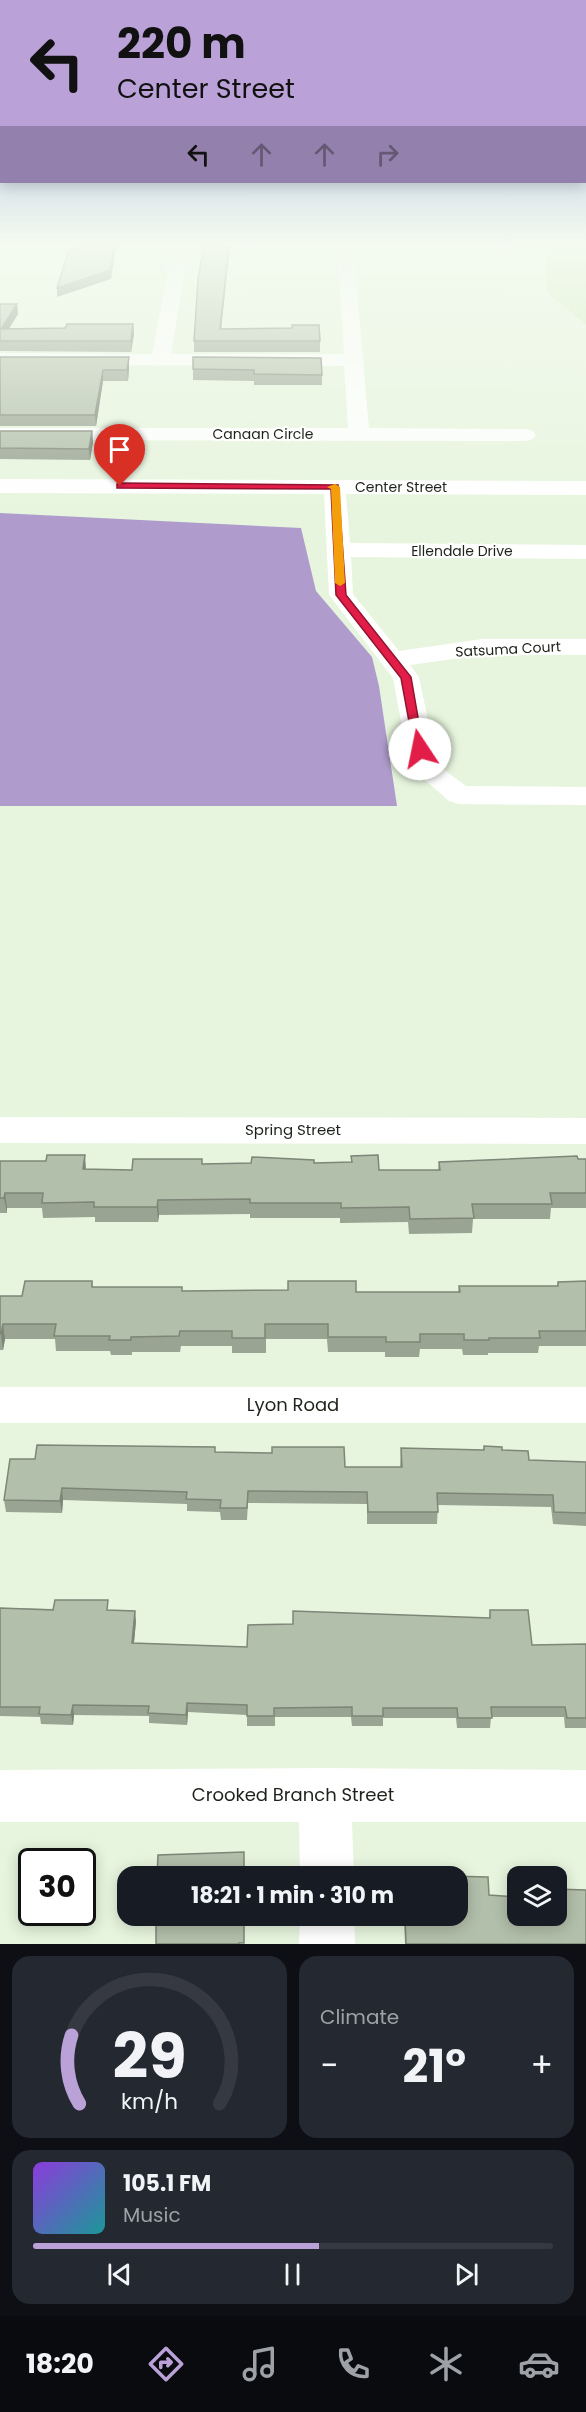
<!DOCTYPE html>
<meta charset="utf-8">
<style>
body{margin:0;font-family:Poppins,sans-serif;background:#242831;color:#f1f3f6;height:100vh;display:flex;flex-direction:column;font-size:22px;white-space:nowrap}
*{box-sizing:border-box;margin:0}
p{font-size:20px;color:#9ea1a6}
.icon{flex:none;width:33px;height:33px;fill:none;stroke:currentColor;stroke-width:2;stroke-linecap:round;stroke-linejoin:round}
.map{position:relative;height:1944px;overflow:hidden}
.panel{display:flex;flex-direction:column;gap:12px;padding:12px;background:#0d0f14;flex:1}
.panel>*{flex:none}
.hud{position:absolute;left:0px;top:0px;width:586px;height:183px;box-shadow:0 3px 15px #0003;background:#baa1d7;color:#111;overflow:hidden}
.buttons{position:absolute;left:507px;top:1866px;display:grid;gap:12px}
.buttons a{display:grid;place-items:center;width:60px;height:60px;border-radius:12px;background:#171b24;box-shadow:0 3px 15px #0003;font-size:30px}
.speed{position:absolute;left:18px;top:1848px;display:flex;gap:12px;font-size:30px;font-weight:700;text-align:center}
.speed>*{display:grid;place-content:center;width:78px;height:78px;border-radius:50%;background:#171b24;box-shadow:0 3px 15px #0003;line-height:1}
.speed .limit{border:3px solid #111;border-radius:9px;background:#fff;color:#111}
.pin{position:absolute;display:grid;place-items:center;width:51px;height:51px;color:#fff;margin:-62px -26px;border-radius:50% 50% 50% 0;rotate:-45deg;box-shadow:0 0 6px #0007}
.pin .icon{rotate:45deg}
.me{position:absolute;width:66px;margin:-33px;rotate:349deg;stroke-linejoin:round;filter:drop-shadow(0 0 4px #0008)}
.turn{display:flex;align-items:center;gap:21px;height:126px;padding:0 18px;font-size:27px}
.turn .icon{width:78px;height:78px;stroke-width:2.5}
.turn b{display:block;font-size:42px;line-height:51px}
.lanes{display:flex;align-items:center;height:57px;padding:0 18px;background:#0003;justify-content:center;gap:30px;direction:ltr}
.lanes .off{opacity:.35}
.big{font-size:45px;font-weight:700;line-height:1.1}
.panel .widget{flex:1;display:flex;flex-direction:column;justify-content:center;gap:9px;min-width:0;padding:0 21px;border-radius:18px;background:#242831}
.panel .dial{align-items:center;gap:0}
.dial svg{height:156px;overflow:visible;fill:none;stroke:#363941;stroke-width:7;stroke-linecap:round;text-anchor:middle}
.dial text{fill:#f1f3f6;stroke:none}
.song{display:flex;align-items:center;gap:18px}
.cover{width:72px;height:72px;border-radius:9px;background:linear-gradient(135deg,hsl(270 70% 55%),hsl(180 70% 35%))}
.played{height:6px;border-radius:3px;background:linear-gradient(90deg,#baa1d7 55%,#363941 55%)}
.keys{display:flex;justify-content:space-around;direction:ltr}
.heat{display:flex;justify-content:space-between;align-items:center;font-size:33px;direction:ltr}
.panel .tiles{flex:1;display:grid;gap:12px;grid-template-columns:1fr 1fr}
.widget:last-child{grid-column:span 2}
.trip{position:absolute;left:117px;top:1866px;width:351px;height:60px;border-radius:18px;background:#171b24;box-shadow:0 3px 15px #0003;font-weight:700;line-height:60px;text-align:center}
.dock{display:flex;height:96px;justify-content:space-around;align-items:center;background:#090b0e;color:#9ea1a6}
.dock .icon{width:42px;height:42px}
.dock .selected{color:#baa1d7}
.dock b{font-size:27px;color:#f1f3f6}
.map>svg:first-child{display:block}
.green{fill:#cfebbb}
.water{fill:#af9ccc}
.lines{fill:none;stroke-linecap:round;stroke-linejoin:round}
.minor{fill:#fff;fill-rule:evenodd}
.wall{fill:#99a492}
.shaded-wall{fill:#7d8677}
.building{fill:#b2bfaa;stroke:#7d8677;stroke-width:1.5}
.route{fill:#e11d48;stroke:#92132f;stroke-width:1.5}
.slow{fill:#f59e0b}
.labels{text-anchor:middle;stroke-width:4.5;stroke-linejoin:round;paint-order:stroke}
.far-street-label{font-size:14px;fill:#1d221a;stroke:#fff}
.street-label{font-size:15px;fill:#1d221a;stroke:#fff}
.near-street-label{font-size:18px;fill:#1d221a;stroke:#fff}
</style>
<div class="map">
<svg width="586" height="1944" viewBox="0 0 586 1944">
<rect width="100%" height="100%" fill="#e7f5de"/>
<path class="green" d="M546,245H586V325L547,292Z"/>
<path class="water" d="M0,513L301,528L316,591L372,657L379,686L397,806H0Z"/>
<g class="lines">
<g class="minor">
<path d="M173,245H189L171,354H344L337,245H353L369,428L526,429L533,431L536,435L533,439L526,441L0,440V428H348L344,366L0,365V353L152,354Z"/>
<path d="M0,479L586,481V495L346,494L350,543L586,545V559L351,557L353,594L399,651L482,639H586V655H482L410,665L419,677L434,749L443,769L466,786L586,787V805L459,804L449,801L417,773L406,749L393,678L329,595L324,494L0,493Z"/>
<path d="M0,1117L586,1118V1144L0,1143Z"/>
<rect x="0" y="1387" width="586" height="36"/>
<path d="M325,1768L586,1770V1822H352L354,1876H300L299,1822H0V1770Z"/>
<path d="M300,1916H354L355,1944H299Z"/>
</g>
</g>
<g class="wall">
<path d="M230,245L221,329L292,328L320,341V352H194V341Z"/>
<path d="M0,304H17L18,314L9,329L65,328L133,324L134,334L131,352L0,351Z"/>
<path d="M0,357L129,368L128,381H103L96,426H0Z"/>
<path d="M193,357L322,375V385H254V381L193,380Z"/>
<path d="M0,431H92L93,442L90,460L0,459Z"/>
<path d="M586,1159V1208H551L550,1219H473L472,1233L409,1234L408,1222L340,1223V1218H250V1214L159,1215L158,1222H95V1217L43,1218L42,1208H7V1213H0V1161L86,1169L132,1170L202,1164L314,1163L379,1170H438L439,1162Z"/>
<path d="M92,1281L93,1287L182,1291L356,1292H458L459,1286H557L558,1282L586,1281V1346H539L538,1353H488V1355H463L462,1349H420L419,1357H385V1352H328L327,1339H266V1353H232V1346H181L180,1352H132V1355H111L110,1351H56L55,1339H5L3,1350H0V1296H22Z"/>
<path d="M484,1446L502,1450L529,1460L586,1462V1526L553,1524L551,1507L438,1505L437,1524H367V1504L248,1503L247,1520H221L220,1512L187,1511V1504L63,1500L62,1513L6,1512L4,1500L35,1459L215,1452L345,1467H400L401,1448L483,1450Z"/>
<path d="M0,1608L109,1610L136,1621L134,1643L247,1647L293,1624L489,1618L490,1610L532,1645L586,1644V1728H565L564,1717H491L490,1728H457L456,1718H383V1726H352L351,1717H275V1726H247V1715L188,1712L187,1725L149,1723V1716L74,1715L73,1725L41,1724L40,1717L0,1716Z"/>
<path d="M489,1895L518,1916L586,1944H405L404,1916H458Z"/>
</g>
<g class="shaded-wall">
<path d="M114,245H116V248L111,279L57,297V288Z"/>
<path d="M229,245H230L220,339V329Z"/>
<path d="M17,304L18,314L2,339L1,329Z"/>
<path d="M133,324L134,334L131,352V341Z"/>
<path d="M129,357V368L128,381L127,370Z"/>
<path d="M103,370V381L96,426L95,415Z"/>
<path d="M92,431L93,442L90,460L89,449Z"/>
<path d="M85,1155L86,1170L83,1169Z"/>
<path d="M5,1193L7,1208V1213L4,1198Z"/>
<path d="M158,1200L159,1215L158,1222L157,1207Z"/>
<path d="M3,1324L5,1339L3,1350L1,1334Z"/>
<path d="M62,1488L63,1500L62,1513L60,1501Z"/>
<path d="M135,1611L136,1621L133,1652L132,1643Z"/>
<path d="M187,1703L188,1712L187,1725L186,1715Z"/>
<path d="M73,1705L74,1715L73,1725L71,1715Z"/>
</g>
<g class="building">
<path d="M78,245H114L110,270L57,288L69,250H77Z"/>
<path d="M204,245H229L220,329L292,328V325H319L320,341H194L198,279Z"/>
<path d="M0,304H17L1,329L65,328L67,324H133L131,341H0Z"/>
<path d="M0,357H129L127,370H103L95,415H0Z"/>
<path d="M193,357L321,358L322,375L254,374V370L193,369Z"/>
<path d="M0,431H92L89,449L0,448Z"/>
<path d="M47,1155H85L83,1169L132,1170L133,1159H202V1164L251,1163L252,1157L314,1160V1163L352,1162L351,1156L378,1155L379,1170H440L439,1162L577,1156L578,1159H586V1193H550L552,1204H472L474,1218L410,1219L409,1207L341,1208V1203H250V1199L158,1200L157,1207H94V1202L42,1203L43,1193H5L4,1198H0V1161H46Z"/>
<path d="M25,1281H92V1287H182V1291L288,1290V1281H356V1292H460L459,1286H558V1282L586,1281V1331H539L540,1338H489V1340H464V1334H420V1342H386V1337H328V1324H265V1338H232V1331H180L179,1336L131,1337V1340H109L110,1336H54L56,1324H3L1,1334H0V1296H22Z"/>
<path d="M37,1445L215,1447V1452L272,1453V1447H344L345,1467H402L401,1448L484,1450V1446L502,1447V1450L528,1451L529,1460L586,1462V1513L554,1512L553,1495L437,1493L438,1512H368L367,1492L248,1491L247,1508H220L221,1500L186,1499L187,1492L62,1488L60,1501L4,1500L10,1459H35Z"/>
<path d="M55,1600H108L107,1610L135,1611L132,1643L247,1647L248,1625L293,1624V1611L490,1618V1610H528L532,1645L586,1644V1718H567L565,1707H491L492,1718H458L457,1708H383V1716H352V1707L274,1708V1716H247V1705L187,1703L186,1715L148,1713L149,1706L73,1705L71,1715L39,1714L40,1707H0V1608L53,1610Z"/>
<path d="M244,1852V1876H157L158,1855Z"/>
<path d="M405,1875L488,1877L489,1895L518,1897V1916H556V1889L586,1890V1944H406L405,1916H458V1876H405Z"/>
<path d="M156,1916H244V1943H239V1944H156Z"/>
</g>
<linearGradient id="sky" x2="0" y2="1"><stop stop-color="#91aadd"/><stop offset="0.47" stop-color="#f4faf0"/><stop offset="1" stop-color="#f4faf0" stop-opacity="0"/></linearGradient>
<rect width="586" height="517" fill="url(#sky)"/>
<path class="route" d="M120,483L338,485L346,595L411,677L424,752L414,749L401,678L336,595L331,489L117,488V484Z"/>
<path class="slow" d="M335,484L340,487L345,583L340,586L335,583L331,489L327,487Z"/>
<g class="labels">
<g class="far-street-label">
<text x="263" y="439">Canaan Circle</text>
<text x="401" y="492">Center Street</text>
<text x="462" y="556">Ellendale Drive</text>
<text transform="translate(508 649) rotate(-3)" y="5">Satsuma Court</text>
</g>
<g class="street-label">
<text x="293" y="1135">Spring Street</text>
</g>
<g class="near-street-label">
<text x="293" y="1411">Lyon Road</text>
<text x="293" y="1801">Crooked Branch Street</text>
</g>
</g>
</svg>
<div class="buttons">
<a><svg class="icon" aria-label="layers" viewBox="0 0 24 24"><path d="M12 4l9 5-9 5-9-5zM3 14l9 5 9-5"/></svg></a>
</div>
<div class="speed"><div class="limit">30</div></div>
<div class="pin" style="left:120px;top:486px;background:#d93025"><svg class="icon" aria-label="arrive" viewBox="0 0 24 24"><path d="M6 21V4h12l-3 4 3 4H6"/></svg></div>
<svg class="me" style="left:420px;top:749px" viewBox="-20 -20 40 40"><circle r="19" fill="#fff"/><path d="M0-13L10 11 0 6-10 11z" fill="#e11d48"/></svg>
<div class="trip">18:21 · 1 min · 310 m</div>
<div class="hud">
<div class="turn"><svg class="icon" aria-label="left" viewBox="0 0 24 24"><path d="M17 20v-9H6M10 6l-5 5 5 5"/></svg><div><b>220 m</b>Center Street</div></div>
<div class="lanes"><svg class="icon" aria-label="left" viewBox="0 0 24 24"><path d="M17 20v-9H6M10 6l-5 5 5 5"/></svg><svg class="icon off" aria-label="ahead" viewBox="0 0 24 24"><path d="M12 20V5M6 11l6-6 6 6"/></svg><svg class="icon off" aria-label="ahead" viewBox="0 0 24 24"><path d="M12 20V5M6 11l6-6 6 6"/></svg><svg class="icon off" aria-label="right" viewBox="0 0 24 24"><path d="M7 20v-9h11M14 6l5 5-5 5"/></svg></div>
</div>
</div>
<section class="panel">
<div class="tiles">
<div class="widget dial"><svg viewBox="0 0 100 80">
<path d="M14 69A42 42 0 1 1 86 69"/>
<path d="M14 69A42 42 0 0 1 10 34" stroke="#baa1d7"/>
<text x="50" y="56" font-size="32" font-weight="700">29</text>
<text x="50" y="72" font-size="11">km/h</text>
</svg></div>
<div class="widget"><p>Climate</p>
<div class="heat"><a>−</a><b class="big">21°</b><a>+</a></div>
</div>
<div class="widget">
<div class="song"><i class="cover"></i><div><b>105.1 FM</b><p>Music</p></div></div>
<div class="played"></div>
<div class="keys"><svg class="icon" aria-label="previous" viewBox="0 0 24 24"><path d="M18 5L8 12l10 7zM5 5v14"/></svg><svg class="icon" aria-label="pause" viewBox="0 0 24 24"><path d="M8 5v14M16 5v14"/></svg><svg class="icon" aria-label="next" viewBox="0 0 24 24"><path d="M6 5l10 7-10 7zM19 5v14"/></svg></div>
</div>
</div>
</section>
<nav class="dock">
<b>18:20</b>
<svg class="icon selected" aria-label="directions" viewBox="0 0 24 24"><path d="M12 3l9 9-9 9-9-9zM9 14v-3h6M13 9l2 2-2 2"/></svg>
<svg class="icon" aria-label="music" viewBox="0 0 24 24"><path d="M9 18V5l10-2v13"/><circle cx="6" cy="18" r="3"/><circle cx="16" cy="16" r="3"/></svg>
<svg class="icon" aria-label="phone" viewBox="0 0 24 24"><path d="M5 4h4l2 5-3 2q2 4 5 5l2-3 5 2v4C11 20 4 13 5 4z"/></svg>
<svg class="icon" aria-label="climate" viewBox="0 0 24 24"><path d="M12 3v18M4 7l16 10M4 17L20 7"/></svg>
<svg class="icon" aria-label="car" viewBox="0 0 24 24"><path d="M5 17H2v-5l4-1 3-4h7l3 4 3 1v5h-3M9 17h6M6 11h13"/><circle cx="7" cy="17" r="2"/><circle cx="17" cy="17" r="2"/></svg>
</nav>
